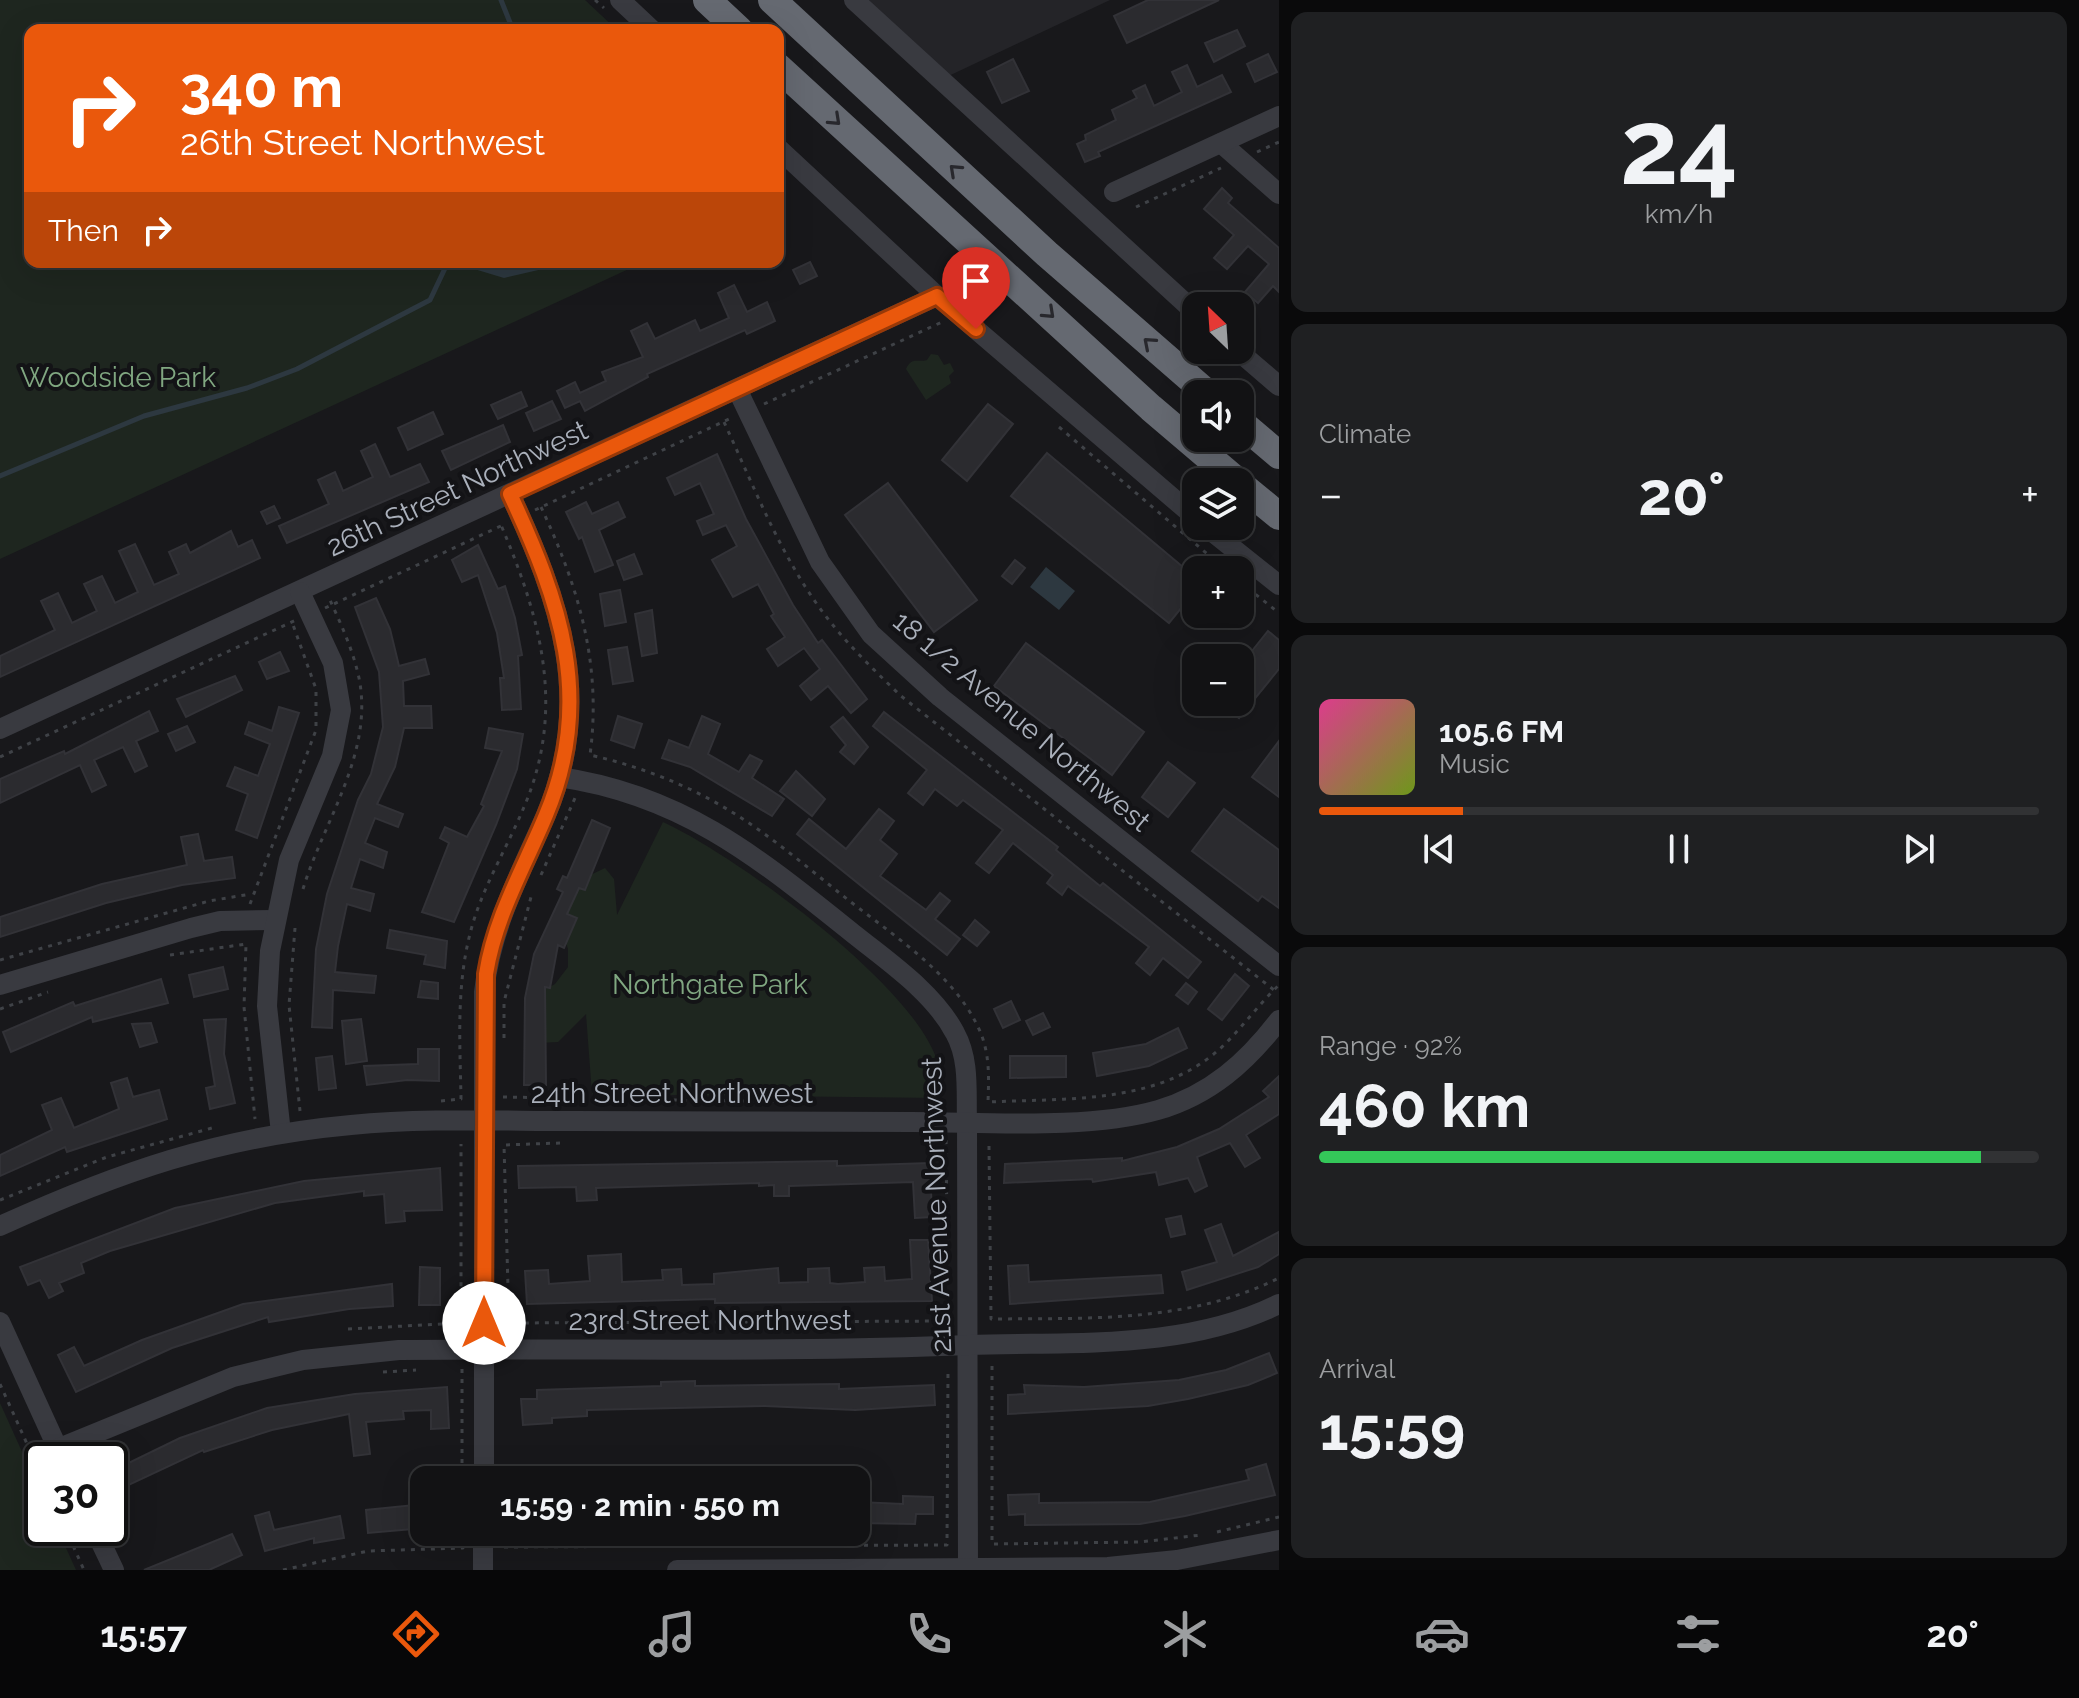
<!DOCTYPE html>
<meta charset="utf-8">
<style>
body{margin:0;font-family:Raleway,sans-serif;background:#1f2022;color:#f1f3f6;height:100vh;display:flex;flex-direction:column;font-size:30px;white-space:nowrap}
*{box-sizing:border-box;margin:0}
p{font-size:26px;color:#9c9ea0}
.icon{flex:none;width:44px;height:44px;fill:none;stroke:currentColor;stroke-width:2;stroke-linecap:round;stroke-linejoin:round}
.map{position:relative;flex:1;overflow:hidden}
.details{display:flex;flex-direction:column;gap:12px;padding:12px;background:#0a0a0b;width:800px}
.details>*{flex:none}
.hud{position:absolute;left:24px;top:24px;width:760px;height:244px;border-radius:16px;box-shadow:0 8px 32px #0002,0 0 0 2px #313234;background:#ea580c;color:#fff;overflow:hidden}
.needle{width:52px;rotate:335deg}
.fabs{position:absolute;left:1182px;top:292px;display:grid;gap:16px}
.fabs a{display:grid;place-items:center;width:72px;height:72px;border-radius:16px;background:#121214;box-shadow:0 8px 32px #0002,0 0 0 2px #313234;font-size:40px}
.speed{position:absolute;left:24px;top:1442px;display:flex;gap:16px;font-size:40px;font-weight:700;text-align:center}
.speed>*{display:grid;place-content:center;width:104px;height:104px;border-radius:50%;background:#121214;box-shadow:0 8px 32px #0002,0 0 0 2px #313234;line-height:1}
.speed .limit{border:4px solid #111;border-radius:12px;background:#fff;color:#111}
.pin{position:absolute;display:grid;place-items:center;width:68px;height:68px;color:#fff;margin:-82px -34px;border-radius:50% 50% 50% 0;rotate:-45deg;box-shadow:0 0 8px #0007}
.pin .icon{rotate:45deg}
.me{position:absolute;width:88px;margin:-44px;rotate:0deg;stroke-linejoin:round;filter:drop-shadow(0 0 6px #0008)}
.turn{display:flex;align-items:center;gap:28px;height:168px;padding:0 24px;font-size:36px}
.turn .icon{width:104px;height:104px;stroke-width:2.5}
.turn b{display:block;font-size:56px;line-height:68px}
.then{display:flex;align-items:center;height:76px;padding:0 24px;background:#0003;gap:16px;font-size:30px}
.big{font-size:60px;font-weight:700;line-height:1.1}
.details .card{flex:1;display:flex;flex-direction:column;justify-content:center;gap:12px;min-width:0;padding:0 28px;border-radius:16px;background:#1f2022}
.details .dial{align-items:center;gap:0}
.dial b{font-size:104px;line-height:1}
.song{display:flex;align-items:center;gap:24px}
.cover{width:96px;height:96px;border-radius:12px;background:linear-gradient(135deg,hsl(330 70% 55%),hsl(80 70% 35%))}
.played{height:8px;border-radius:4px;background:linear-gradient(90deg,#ea580c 20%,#313234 20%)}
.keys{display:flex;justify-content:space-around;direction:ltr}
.heat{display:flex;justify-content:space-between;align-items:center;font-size:44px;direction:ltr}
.charge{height:12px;border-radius:6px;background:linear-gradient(90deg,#34c759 92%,#313234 0)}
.trip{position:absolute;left:410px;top:1466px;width:460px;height:80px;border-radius:16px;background:#121214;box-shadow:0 8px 32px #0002,0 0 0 2px #313234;font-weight:700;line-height:80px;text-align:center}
.dock{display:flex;height:128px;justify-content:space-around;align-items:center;background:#070708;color:#9c9ea0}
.dock .icon{width:56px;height:56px}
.dock .current{color:#ea580c}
.dock b{font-size:36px;color:#f1f3f6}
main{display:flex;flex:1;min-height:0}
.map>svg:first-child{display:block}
.built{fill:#242428}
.green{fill:#1e261f}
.water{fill:#2d3840}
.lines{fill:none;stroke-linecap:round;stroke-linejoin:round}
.stream{stroke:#2d3840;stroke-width:5}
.building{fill:#2b2b2f;stroke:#323237;stroke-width:2}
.path{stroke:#3f4247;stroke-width:3;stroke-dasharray:4 6;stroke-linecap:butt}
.minor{stroke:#393a40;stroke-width:20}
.highway{stroke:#656971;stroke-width:28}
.oneway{stroke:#28282d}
.route-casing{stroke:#983908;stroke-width:20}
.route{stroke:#ea580c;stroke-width:14}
.labels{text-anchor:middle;stroke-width:8;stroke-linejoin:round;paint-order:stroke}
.park-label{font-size:28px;fill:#80a781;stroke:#131316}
.street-label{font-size:28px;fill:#aab0bb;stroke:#131316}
</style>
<main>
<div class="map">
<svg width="1279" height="1570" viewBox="0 0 1279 1570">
<rect width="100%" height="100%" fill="#18181b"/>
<path class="built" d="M854,0H1110L940,80Z"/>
<g class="green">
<path d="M0,0H585L617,30H30V262H644L0,559Z"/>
<path d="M931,354L938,355L944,365L950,363L954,371L949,376L951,383L926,400L906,369C912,356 917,363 927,360Z"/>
<path d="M663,822C735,855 921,989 939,1067C941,1076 940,1088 940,1098L592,1094L586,1014L558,1042L537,1043L533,996L555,984L568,967V949L562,929L574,883L605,868L614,879L617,915Z"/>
<path d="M0,1403L42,1496V1528H57L76,1570H0Z"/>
</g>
<g class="water">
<path d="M451,262H573L504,278Z"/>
<path d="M1046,567L1075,591L1059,610L1030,587Z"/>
</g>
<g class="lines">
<g class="stream">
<path d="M501,0L513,30"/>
<path d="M0,476L144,416L247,388L297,369L430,300L448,262"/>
</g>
</g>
<g class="building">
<path d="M1148,0H1219L1127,43L1114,16Z"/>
<path d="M1237,30L1245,46L1214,62L1205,43Z"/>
<path d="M1268,54L1277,72L1255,82L1247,64Z"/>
<path d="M1013,59L1029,91L1002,103L987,72Z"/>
<path d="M1187,65L1197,87L1222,75L1231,92L1098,152L1100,156L1085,162L1077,144L1086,140L1085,135L1116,120L1112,110L1137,98L1133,91L1145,85L1154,106L1182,92L1172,72Z"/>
<path d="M1222,188L1232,198L1228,203L1279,248V292L1273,286L1258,303L1245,292L1269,264L1248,246L1227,269L1214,258L1234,235L1204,209Z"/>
<path d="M810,262L817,276L800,284L793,270Z"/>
<path d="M734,285L747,312L767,302L775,321L747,334L745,330L647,374L648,377L585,411L580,401L565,408L557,391L575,382L580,393L606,381L602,372L643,357L631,331L647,323L655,339L695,320L700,331L729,318L718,293Z"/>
<path d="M521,392L527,406L498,419L491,405Z"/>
<path d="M552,401L561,419L534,431L526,413Z"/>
<path d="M988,404L1013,424L967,481L942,460Z"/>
<path d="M433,412L443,434L408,450L398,428Z"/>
<path d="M503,425L510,442L451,470L442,451Z"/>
<path d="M375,444L390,477L420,464L429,482L287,543L279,526L329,504L318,480L335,472L343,491L373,477L361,451Z"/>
<path d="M1047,453L1196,578V590L1169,623L1011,496Z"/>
<path d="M717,454L746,519L793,605L818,643L822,640L867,699L851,713L828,686L811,700L800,686L820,669L804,648L778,666L767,649L785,637L771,616L774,614L758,584L733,597L712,560L737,546L726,525L703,535L697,521L714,514L700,483L675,495L667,478Z"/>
<path d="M888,483L977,600L934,632L845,515Z"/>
<path d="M586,502L592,514L618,502L625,517L599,530L613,565L595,572L582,537L579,539L566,512Z"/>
<path d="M274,506L280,518L267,524L261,512Z"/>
<path d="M231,531L238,547L252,540L260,558L0,677V656L55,630L41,601L58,593L72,623L97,611L84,584L102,576L115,603L138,592L119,551L135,544L154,585L179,574L169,552L186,544L190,553Z"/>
<path d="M478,545L498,589L505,586L515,618L522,655L518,656L521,709L502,710L500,678H504L497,633L478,575L462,582L452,560Z"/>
<path d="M634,554L642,574L624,580L617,561Z"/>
<path d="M1015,560L1025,568L1012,584L1002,576Z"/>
<path d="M620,590L626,622L605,626L600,594Z"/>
<path d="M376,598L390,629L399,666L425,659L429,674L403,681L404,706H431L432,728H404L395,767L377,804L403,814L398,827L375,818L365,843L387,852L383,868L360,859L351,888L374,894L370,911L347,904L338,946L335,972L376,976L374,993L333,990L332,1028L312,1027L316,949L327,894L358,800L371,774L383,727L379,672L355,607Z"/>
<path d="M652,610L657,653L642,656L635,614Z"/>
<path d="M1268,631L1279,640V669L1239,718L1219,702H1240V666Z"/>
<path d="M1026,643L1144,732L1112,775L994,686Z"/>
<path d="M627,647L633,681L613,684L608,650Z"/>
<path d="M280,652L289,671L267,679L259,662Z"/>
<path d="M235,676L242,690L186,717L177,699Z"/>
<path d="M279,707L299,713L257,838L236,830L248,794L227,786L235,767L258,776L270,744L245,734L249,722L272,731Z"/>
<path d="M149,711L158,731L136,741L147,766L135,772L123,747L94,760L106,785L92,792L80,765L0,803V779L64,751L65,754Z"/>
<path d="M884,712L1058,847L1056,850L1100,886L1103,883L1201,962L1188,978L1163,958L1150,975L1136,963L1149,947L1068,886L1062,895L1047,883L1053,875L1013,843L989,873L976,863L1003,830L963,800L957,806L935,789L923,805L908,793L927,770L873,726Z"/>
<path d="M618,716L642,724L634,748L611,740Z"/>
<path d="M702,716L720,724L708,754L739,772L750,755L762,761L752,778L784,799L772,816L690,767L662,758L669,740L689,748Z"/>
<path d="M843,717L868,747L854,764L840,752L846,745L831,727Z"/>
<path d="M187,726L195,742L176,751L168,734Z"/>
<path d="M489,728L523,734L517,769L496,825L454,922L422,912L449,843L440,838L445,827L467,837L484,806L481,804L502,751L485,748Z"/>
<path d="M1279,741V797L1252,777Z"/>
<path d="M1168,762L1195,783L1168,817L1142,797Z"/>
<path d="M796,771L825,799L812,816L780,791Z"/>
<path d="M879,809L894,821L880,840L897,854L880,876L926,910L940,893L950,901L935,919L960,939L947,955L797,834L809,819L846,849Z"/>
<path d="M1224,809L1279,850V908L1262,896L1258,901L1192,851Z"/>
<path d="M592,820L610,828L585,890L579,888L567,914L577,918L564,948L558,945L550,988L545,987L546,1085H524L525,998L534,954L563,892L557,889L563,876L567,878Z"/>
<path d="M198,834L204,861L232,857L235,878L182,885L106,903L0,937V917L102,884L187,865L181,837Z"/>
<path d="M975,920L989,932L977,946L963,935Z"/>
<path d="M390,930L447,941L445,968L424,964L426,955L387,948Z"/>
<path d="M223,967L228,989L194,997L189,975Z"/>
<path d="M1235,974L1249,986L1222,1020L1208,1009Z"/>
<path d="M161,979L168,1003L93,1022L92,1017L11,1052L3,1032L73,1002L75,1006Z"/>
<path d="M421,981L438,983V999L418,997Z"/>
<path d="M1186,983L1197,992L1188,1004L1176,995Z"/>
<path d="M1011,1001L1020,1020L1003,1028L994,1009Z"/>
<path d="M1043,1013L1050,1027L1033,1035L1026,1021Z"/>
<path d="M226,1019L224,1054L235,1103L210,1109L206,1088L215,1086L204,1020Z"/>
<path d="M361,1019L367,1061L346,1064L342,1021Z"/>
<path d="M151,1023L157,1042L140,1047L132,1024Z"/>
<path d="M1178,1028L1187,1048L1149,1066L1097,1076L1093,1053L1146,1044Z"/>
<path d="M418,1049H439V1081L407,1080L367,1085L364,1066L418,1064Z"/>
<path d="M332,1056L336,1088L319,1090L316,1058Z"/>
<path d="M1010,1056H1066V1077L1010,1078Z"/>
<path d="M1279,1076V1114L1246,1135L1260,1158L1245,1167L1230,1143L1197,1157L1207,1186L1195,1192L1188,1178L1159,1185L1156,1172L1093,1182L1092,1179L1004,1183L1005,1164L1122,1158V1161L1177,1147L1219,1129L1269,1097L1263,1091Z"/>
<path d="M127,1078L133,1097L159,1090L167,1119L67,1152L65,1147L0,1176V1155L52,1130L42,1105L61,1098L74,1128L119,1109L111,1083Z"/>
<path d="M837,1161V1166L930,1163L932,1217L915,1218L913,1182L789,1186V1196H774V1185L759,1186V1183L596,1188L597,1200L577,1201L576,1187L519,1188L518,1166Z"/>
<path d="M440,1168L442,1210L404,1211L405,1221L386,1223L384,1194L364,1196V1191L275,1203L110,1251L81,1263L84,1273L59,1283L63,1291L49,1298L40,1280L28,1285L20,1267L175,1208L304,1181Z"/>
<path d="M1181,1216L1185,1234L1171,1237L1166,1219Z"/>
<path d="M1221,1224L1233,1256L1279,1232V1254L1258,1267L1187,1290L1182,1272L1217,1262L1205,1230Z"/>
<path d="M910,1240H928L932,1301L715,1303V1299L527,1304L525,1271L548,1270L549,1284L590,1281L588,1256L606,1255L621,1254L622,1282L663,1280L662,1270L681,1269L682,1285L714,1284V1274L778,1268L779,1283L808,1282V1269L829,1268L830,1283L838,1284L865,1282L864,1268L884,1267L885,1281L912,1279Z"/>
<path d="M1028,1265L1029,1282L1161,1275L1163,1293L1010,1304L1008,1266Z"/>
<path d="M420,1267L440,1268V1305H419Z"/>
<path d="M392,1284L393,1306L349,1309L269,1322L268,1317L172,1348L76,1392L58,1355L74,1347L84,1366L142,1340L243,1304Z"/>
<path d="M1269,1353L1277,1373L1248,1385L1188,1399L1148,1406L1008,1414V1395L1025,1394L1024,1385L1084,1387L1179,1380L1226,1370Z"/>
<path d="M695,1381V1386L839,1384V1389L934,1385L935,1405L855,1410L765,1406L587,1410V1416L552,1418V1423L523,1425L521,1399H537V1390L661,1386V1382Z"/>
<path d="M447,1387L449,1428L431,1429V1410L403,1411L404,1419L366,1422L370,1454L354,1456L349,1414L272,1430L204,1452L203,1450L118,1490L110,1472L180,1438L267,1408L355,1394Z"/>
<path d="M1266,1464L1275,1495L1185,1516L1140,1524L1025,1525V1514L1009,1515L1008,1495L1039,1494V1503L1150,1502L1249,1480L1246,1470Z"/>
<path d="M903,1496L933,1497V1514H916L915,1524L858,1523L859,1502L903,1504Z"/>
<path d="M424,1504V1528L368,1533L366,1510Z"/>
<path d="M269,1512L274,1530L340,1516L344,1538L314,1543V1538L265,1551L255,1516Z"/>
<path d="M232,1534L242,1555L209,1570H144Z"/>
</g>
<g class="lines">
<g class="path">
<path d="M595,0L604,8"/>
<path d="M1257,152L1279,142"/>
<path d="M1136,207L1221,168"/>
<path d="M764,404L942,322"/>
<path d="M724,422C756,491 784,565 832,624C853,650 877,673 901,696L1274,990"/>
<path d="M1059,427L1226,570"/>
<path d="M541,507C579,588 602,665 590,755C635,765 680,782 720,805C764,830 803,864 842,895C888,932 951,971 977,1025C990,1050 989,1075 988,1102C1069,1098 1163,1105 1225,1044C1244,1025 1260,1003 1279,985"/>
<path d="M535,510L731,418"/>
<path d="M1240,582L1279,613"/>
<path d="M325,608L503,525"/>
<path d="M0,757L296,620"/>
<path d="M541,875L575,798"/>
<path d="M303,889C324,820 374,753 359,678C353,650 341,624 329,598"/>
<path d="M250,904L316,730V689L292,622"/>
<path d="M295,928L289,1005L300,1111"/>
<path d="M170,955L246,944L244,1007L255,1119"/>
<path d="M0,960L209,901L251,894"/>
<path d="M0,1009L48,992"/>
<path d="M504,1038V1002L532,893"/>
<path d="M503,1097L795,1102"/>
<path d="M441,1101L461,1099C460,1043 456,985 471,930C482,888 507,848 524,807C566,709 541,619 501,525"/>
<path d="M560,1143L504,1145L509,1323L948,1321L946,1139"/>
<path d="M989,1146L991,1319C1090,1318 1188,1323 1279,1278"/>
<path d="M0,1200L107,1157L212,1128"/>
<path d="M348,1329L461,1323V1144"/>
<path d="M992,1366V1544L1140,1542L1201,1535"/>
<path d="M462,1369V1480"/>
<path d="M383,1372L416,1370"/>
<path d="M0,1384L42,1477"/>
<path d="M65,1528L84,1570"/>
<path d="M1217,1532L1279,1517"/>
<path d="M504,1547L947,1545L948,1369"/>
<path d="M283,1570L368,1551L463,1548V1532"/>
</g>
<g class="minor">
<path d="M620,0L652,30"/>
<path d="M854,0L1196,313"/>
<path d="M1221,143L1279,194"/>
<path d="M778,148L937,296L1196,518"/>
<path d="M1114,192L1279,116"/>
<path d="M1237,350L1279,386"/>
<path d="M738,391L820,562L871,634L940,697L1279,966"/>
<path d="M1205,526L1279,585"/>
<path d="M0,729L937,296"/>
<path d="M559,777C684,795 760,859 855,935C890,963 934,993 955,1033C970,1060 966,1093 967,1123L968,1570"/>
<path d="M0,985L191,928L220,921L274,920"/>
<path d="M281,1133L267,1006L270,951L289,860L332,756L341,710L333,663L300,592"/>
<path d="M0,1226C119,1172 219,1137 351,1125C424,1118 498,1121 571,1121C685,1121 798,1122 912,1122C985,1122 1088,1130 1158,1110C1210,1095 1247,1062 1279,1020"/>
<path d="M0,1322L63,1460"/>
<path d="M57,1449L233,1377L303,1360L399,1350C589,1348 780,1353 969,1345C1072,1341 1184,1351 1279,1304"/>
<path d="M484,1480V992C491,927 520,874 546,815C595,700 560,601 510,494"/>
<path d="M94,1528L114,1570"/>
<path d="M483,1570V1532"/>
<path d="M677,1570L1108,1567L1177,1560L1279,1540"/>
</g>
<g class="highway">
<path d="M707,0L739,30"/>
<path d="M772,0L1047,254L1208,394"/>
<path d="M778,67L1151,408L1238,482"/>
<path d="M1240,422L1279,455"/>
<path d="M1240,484L1279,516"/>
</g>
</g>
<defs><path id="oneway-chevron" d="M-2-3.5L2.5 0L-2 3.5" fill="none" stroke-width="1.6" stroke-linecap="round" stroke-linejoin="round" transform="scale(2)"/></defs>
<g class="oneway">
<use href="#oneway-chevron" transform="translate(835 120) rotate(43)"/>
<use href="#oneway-chevron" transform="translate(955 170) rotate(-137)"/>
<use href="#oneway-chevron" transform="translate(1049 313) rotate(43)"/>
<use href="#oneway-chevron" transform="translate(1149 343) rotate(-139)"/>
</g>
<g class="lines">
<defs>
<path id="route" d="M484,1323L486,974C495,917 524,868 546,815C595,699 560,601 510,494L937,296L976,329"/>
</defs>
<use href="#route" class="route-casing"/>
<use href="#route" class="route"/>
</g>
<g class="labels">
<g class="park-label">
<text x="118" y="387">Woodside Park</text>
<text x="710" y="994">Northgate Park</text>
</g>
<g class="street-label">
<text transform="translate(457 488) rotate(-25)" y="10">26th Street Northwest</text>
<text transform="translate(1022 721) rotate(40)" y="10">18 1/2 Avenue Northwest</text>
<text x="672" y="1103">24th Street Northwest</text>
<text transform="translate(936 1205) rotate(-92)" y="10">21st Avenue Northwest</text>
<text x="710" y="1330">23rd Street Northwest</text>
</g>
</g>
</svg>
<div class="fabs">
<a><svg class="needle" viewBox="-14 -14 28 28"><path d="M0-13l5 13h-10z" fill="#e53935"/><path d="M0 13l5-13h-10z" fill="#9c9ea0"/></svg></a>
<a><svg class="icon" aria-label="sound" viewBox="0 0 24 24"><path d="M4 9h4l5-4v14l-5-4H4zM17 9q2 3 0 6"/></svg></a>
<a><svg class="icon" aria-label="layers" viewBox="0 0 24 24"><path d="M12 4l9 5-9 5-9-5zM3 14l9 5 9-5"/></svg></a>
<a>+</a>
<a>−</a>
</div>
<div class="speed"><div class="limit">30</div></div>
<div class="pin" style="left:976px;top:329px;background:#d93025"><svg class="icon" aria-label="arrive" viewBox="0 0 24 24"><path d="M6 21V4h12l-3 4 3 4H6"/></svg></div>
<svg class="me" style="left:484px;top:1323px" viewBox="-20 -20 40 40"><circle r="19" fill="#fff"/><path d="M0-13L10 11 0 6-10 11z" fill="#ea580c"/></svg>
<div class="trip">15:59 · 2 min · 550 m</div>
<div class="hud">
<div class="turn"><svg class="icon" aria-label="right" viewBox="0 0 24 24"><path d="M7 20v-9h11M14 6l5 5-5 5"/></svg><div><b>340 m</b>26th Street Northwest</div></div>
<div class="then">Then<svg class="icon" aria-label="right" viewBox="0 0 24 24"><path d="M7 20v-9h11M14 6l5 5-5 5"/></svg></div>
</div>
</div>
<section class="details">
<div class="card dial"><b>24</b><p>km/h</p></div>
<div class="card"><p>Climate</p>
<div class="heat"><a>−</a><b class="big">20°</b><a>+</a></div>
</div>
<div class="card">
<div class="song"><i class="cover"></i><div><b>105.6 FM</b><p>Music</p></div></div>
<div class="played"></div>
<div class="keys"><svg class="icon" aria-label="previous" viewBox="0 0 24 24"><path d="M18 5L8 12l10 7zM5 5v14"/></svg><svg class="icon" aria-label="pause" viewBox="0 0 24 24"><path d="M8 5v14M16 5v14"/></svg><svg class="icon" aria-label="next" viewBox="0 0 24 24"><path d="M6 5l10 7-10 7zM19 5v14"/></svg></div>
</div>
<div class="card"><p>Range · 92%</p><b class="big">460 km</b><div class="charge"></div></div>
<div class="card"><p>Arrival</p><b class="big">15:59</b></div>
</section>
</main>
<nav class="dock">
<b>15:57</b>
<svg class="icon current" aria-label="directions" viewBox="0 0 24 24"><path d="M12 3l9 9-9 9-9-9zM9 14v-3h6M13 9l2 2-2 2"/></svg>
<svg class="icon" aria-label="music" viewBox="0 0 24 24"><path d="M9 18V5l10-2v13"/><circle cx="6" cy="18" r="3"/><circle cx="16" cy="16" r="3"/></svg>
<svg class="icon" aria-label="phone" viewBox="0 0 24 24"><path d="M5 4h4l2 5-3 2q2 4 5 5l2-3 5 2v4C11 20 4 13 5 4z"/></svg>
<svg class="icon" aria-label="climate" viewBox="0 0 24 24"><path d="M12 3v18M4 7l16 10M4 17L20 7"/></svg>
<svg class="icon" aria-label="car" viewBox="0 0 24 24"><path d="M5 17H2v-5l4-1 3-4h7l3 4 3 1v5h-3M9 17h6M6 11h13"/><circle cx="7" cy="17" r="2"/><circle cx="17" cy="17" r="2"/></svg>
<svg class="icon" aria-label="filters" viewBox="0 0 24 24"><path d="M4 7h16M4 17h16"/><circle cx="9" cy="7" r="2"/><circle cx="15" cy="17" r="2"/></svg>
<b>20°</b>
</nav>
